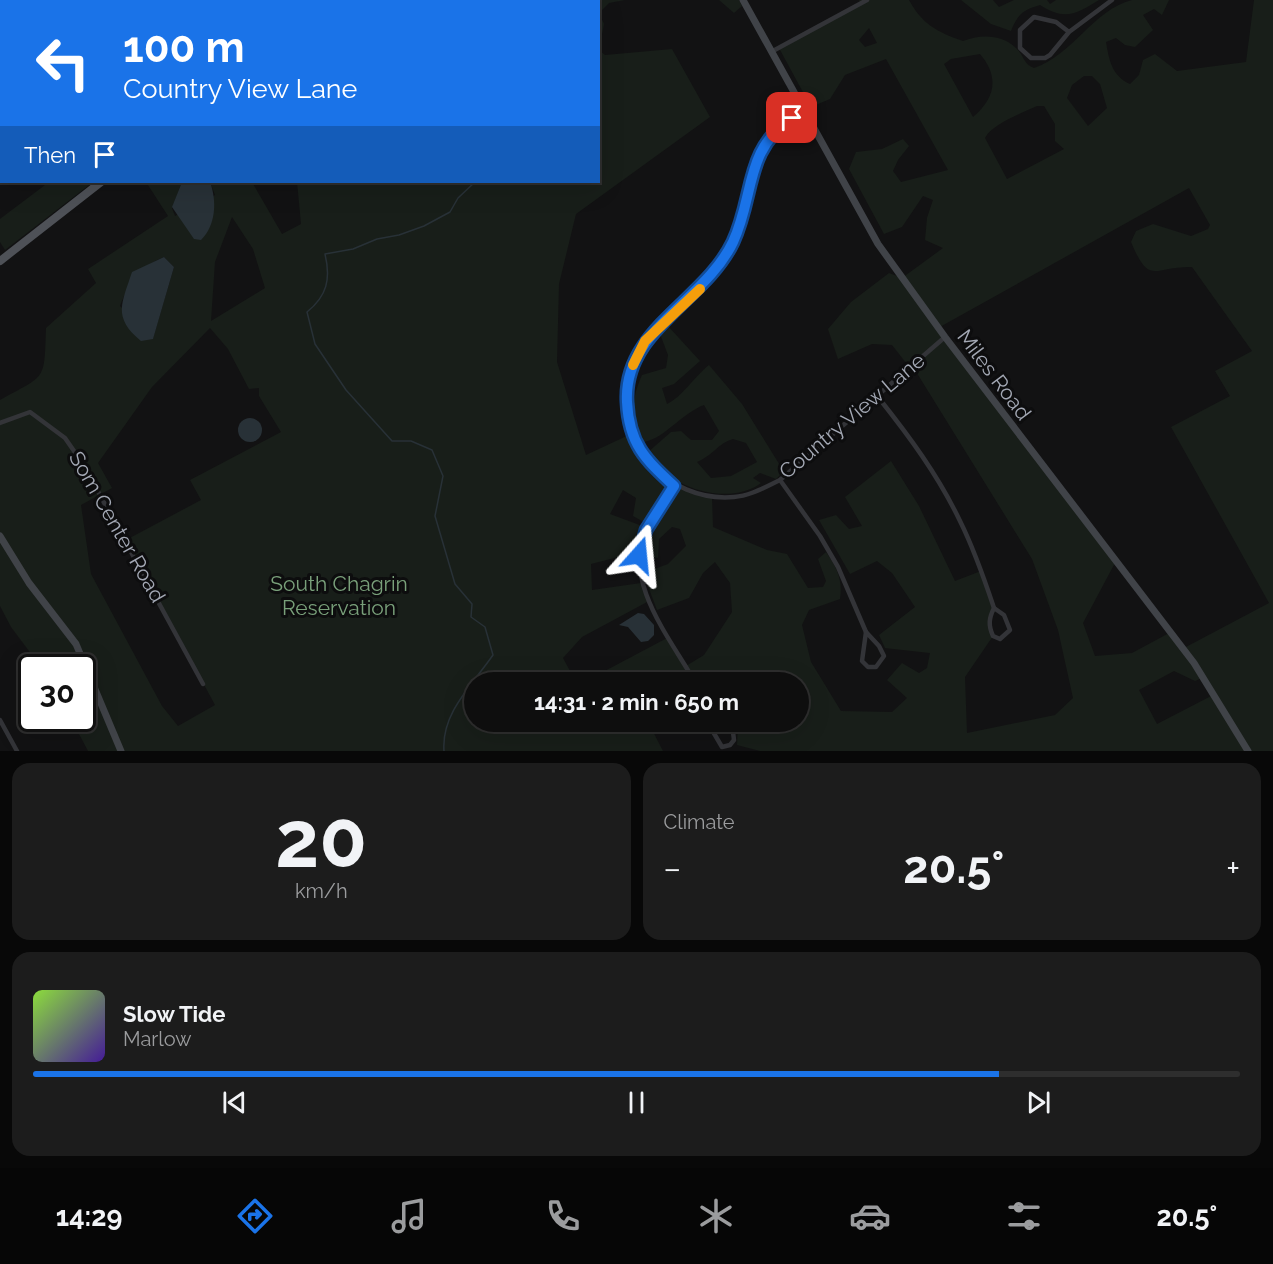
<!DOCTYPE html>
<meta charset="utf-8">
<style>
body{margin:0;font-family:Raleway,sans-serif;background:#1c1c1c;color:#f1f3f6;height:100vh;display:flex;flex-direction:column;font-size:22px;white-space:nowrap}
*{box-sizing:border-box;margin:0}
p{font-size:20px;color:#9b9c9e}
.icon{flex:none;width:33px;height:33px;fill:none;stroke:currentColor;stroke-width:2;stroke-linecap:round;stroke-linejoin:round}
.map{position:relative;height:751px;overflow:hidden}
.details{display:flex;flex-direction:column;gap:12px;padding:12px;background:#080808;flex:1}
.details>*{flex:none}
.guide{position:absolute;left:0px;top:0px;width:600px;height:183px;box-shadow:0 6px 24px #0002,0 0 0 2px #2e2e2e;background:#1a73e8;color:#fff;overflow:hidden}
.speed{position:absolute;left:18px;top:654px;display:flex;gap:12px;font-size:30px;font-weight:700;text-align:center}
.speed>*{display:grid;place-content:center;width:78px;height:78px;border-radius:50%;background:#0e0e0e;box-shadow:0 6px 24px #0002,0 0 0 2px #2e2e2e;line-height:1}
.speed .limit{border:3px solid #111;border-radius:9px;background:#fff;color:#111}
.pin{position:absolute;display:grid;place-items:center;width:51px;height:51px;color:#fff;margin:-26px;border-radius:12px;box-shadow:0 3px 9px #0006}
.me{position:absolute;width:66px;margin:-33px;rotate:18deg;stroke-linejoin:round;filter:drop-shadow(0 0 4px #0008)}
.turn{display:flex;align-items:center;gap:21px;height:126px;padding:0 24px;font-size:27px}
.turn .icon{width:78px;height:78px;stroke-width:2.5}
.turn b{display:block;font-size:42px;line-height:51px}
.then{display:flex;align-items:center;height:57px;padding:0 24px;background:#0003;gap:12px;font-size:22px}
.big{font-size:45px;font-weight:700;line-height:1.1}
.details .widget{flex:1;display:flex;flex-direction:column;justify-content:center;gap:9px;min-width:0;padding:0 21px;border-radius:18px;background:#1c1c1c}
.details .dial{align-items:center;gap:0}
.dial b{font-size:78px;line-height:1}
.song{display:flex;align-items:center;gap:18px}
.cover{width:72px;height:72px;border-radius:9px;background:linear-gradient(135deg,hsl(90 70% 55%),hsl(260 70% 35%))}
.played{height:6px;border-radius:3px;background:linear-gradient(90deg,#1a73e8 80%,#2e2e2e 80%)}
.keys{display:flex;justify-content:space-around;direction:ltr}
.heat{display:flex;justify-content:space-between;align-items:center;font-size:33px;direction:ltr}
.details .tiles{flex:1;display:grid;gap:12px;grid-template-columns:1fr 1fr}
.widget:last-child{grid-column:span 2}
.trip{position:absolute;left:464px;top:672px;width:345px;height:60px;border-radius:30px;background:#0e0e0e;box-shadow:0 6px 24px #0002,0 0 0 2px #2e2e2e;font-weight:700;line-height:60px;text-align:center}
.tab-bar{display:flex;height:96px;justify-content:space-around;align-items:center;background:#060606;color:#9b9c9e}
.tab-bar .icon{width:42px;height:42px}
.tab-bar .on{color:#1a73e8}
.tab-bar b{font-size:27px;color:#f1f3f6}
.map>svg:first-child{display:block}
.green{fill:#181e19;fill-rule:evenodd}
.water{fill:#283137}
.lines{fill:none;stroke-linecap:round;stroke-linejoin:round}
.stream{stroke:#283137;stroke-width:1.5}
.street{stroke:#333438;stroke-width:4.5}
.secondary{stroke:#404348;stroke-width:7}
.primary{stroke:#4e5157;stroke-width:8}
.route-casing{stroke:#114b97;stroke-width:15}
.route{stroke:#1a73e8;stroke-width:10}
.slow{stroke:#f59e0b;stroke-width:10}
.labels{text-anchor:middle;stroke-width:6;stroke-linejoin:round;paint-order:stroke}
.street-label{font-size:21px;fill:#a3a8b4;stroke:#0d0d0e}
.park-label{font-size:21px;fill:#79a07a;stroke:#0d0d0e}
</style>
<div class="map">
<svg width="1273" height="751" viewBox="0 0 1273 751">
<rect width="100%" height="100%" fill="#121213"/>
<g class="green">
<path d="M0,0H107L108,1L2,2L1,76Z"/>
<path d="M549,0L550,1H420L421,0Z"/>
<path d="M589,0H625L609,3L599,13L604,24L599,50L605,55L672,49L710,117L576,214L559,284L557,362L586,455L631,434C654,474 666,487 712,497L713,527L767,550L787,554L808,588L823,587L826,581L818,559L826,552C837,568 843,580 840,599L809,610L802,625L811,662L841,711L892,712L907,698L887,680L902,663L919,673L927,668L930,653L885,648L879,635L915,607L892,573L877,561L850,574L819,520L836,515L849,529L862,526L845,497L891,461L919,506L955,581L981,571L994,608L991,614L993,636L965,677L967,733L1055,715L1073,698L1058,630L1032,559L915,370L916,363L910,368L892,345L872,344L838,359L828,329L851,302L889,273L902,278L943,248L925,240L927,218L933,200L923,196L902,227L884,234L849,169L856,152L882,149L903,139L909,146L898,160L893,171L901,182L948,170L886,59L845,75L830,99L811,107L779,48L861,3L859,0H909C922,24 937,32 963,41C980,34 1002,34 1016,48C1024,55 1023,64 1034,68C1073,55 1093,10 1132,0C1143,0 1158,0 1169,0L1162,15L1154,9L1143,15L1153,30L1135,47L1125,45L1116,38L1106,42C1109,60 1112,76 1130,84L1139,75L1143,60L1155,54L1177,71L1246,62L1254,0H1273V751H760L737,745L738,726L798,722V682H584L669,637L686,666L704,655L732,612L730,583L715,562L703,573L689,598L657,610L643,573L668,564L686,546L680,529L672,527L659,539L658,558L639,555L649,525L633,516L636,498L623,490L610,514L645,527L634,553L591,564L592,590L641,583L649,601L582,637L563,658L576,682H474V722H648L663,751H88L71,719L82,718V668L41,667L11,627L0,606V400C47,374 44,382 46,328L96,283L88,269L168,216L146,182H182L172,208L175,216L215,195L210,182H252L282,234L301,224L297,182H598V2ZM869,28L877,43L865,47L859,40ZM980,54C999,76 996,98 973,117L944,64L951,59ZM1084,76H1092L1100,84L1107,108L1088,126L1067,98L1072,85ZM1037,106H1044L1055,124V141L1064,149L1007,179L985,138C992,124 1022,113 1037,106ZM1189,188L1210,225L1208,229L1191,236L1153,224L1136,231L1131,242C1150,287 1153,266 1192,267L1252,351L1215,371L1230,396L1171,427L1269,603L1184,648L1171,632L1132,653L1095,656L1083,623L1116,561L938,328ZM232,217L253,249L265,288L211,321L215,262ZM164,257L174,267L153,338L120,306C129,282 140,267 164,257ZM210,328L228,349L249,389L259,388V396L281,432L190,480L201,500L126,540L215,705L178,726L162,706L91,574L81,505L112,488L98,463L152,387ZM1174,671L1195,681L1204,677L1215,694L1157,724L1139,690Z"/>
<path d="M719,0H739L742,6L734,13Z"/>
<path d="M961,0H993L999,7L1014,0H1047L1050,4L1056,0H1099C1076,14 1065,21 1040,5C1023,10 1018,14 1011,31L991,24Z"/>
<path d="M49,182H93L5,250L0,242V219Z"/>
<path d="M668,326L700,361L674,384L662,388L667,404C682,397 694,377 709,365L742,404L781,467V474L776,479L760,473L753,478L761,483C738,500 703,495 679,482C667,476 657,462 647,453L671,432L681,431L691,440H712L719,431L704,405C680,414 661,443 640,442C633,414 630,402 642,375L666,368L668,355L660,334ZM733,439L746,443L757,462L731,476L711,478L697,462C715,454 717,444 733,439Z"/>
</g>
<g class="water">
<path d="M182,182H210C217,201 216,225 201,240L194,239L172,207Z"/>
<path d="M164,257L174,267L153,339L141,341C112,317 122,303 132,272Z"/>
<circle cx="250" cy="430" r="12"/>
<path d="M638,613L644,614L654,625V635L648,641L641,642L628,627L619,625Z"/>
</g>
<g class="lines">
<g class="stream">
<path d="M495,0V2"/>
<path d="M444,751C441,713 473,684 493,655L485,627L471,617L472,604L455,584L435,516L443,476L432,450L411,441H392L346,390L315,344L307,312C327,296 331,279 325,254L353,249L377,239L399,235L424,226L450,212L458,198L475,182"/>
</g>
<g class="street">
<path d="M107,0L108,2"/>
<path d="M1069,32L1056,22L1034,17L1020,30V48L1031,58H1045L1050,55L1069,32L1112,0"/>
<path d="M771,52L867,0"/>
<path d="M0,75L2,76"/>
<path d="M803,110C792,117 779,124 770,134C753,155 751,186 744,211C738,233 728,254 714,273C688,308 644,328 630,373C610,439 666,503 734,497C750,496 765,487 780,480L945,337"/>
<path d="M878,397C909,436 938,475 960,521C974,549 984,578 994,608"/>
<path d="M0,423L30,412L65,438L83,464L203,684"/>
<path d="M780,480L820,536L838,567L866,632"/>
<path d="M674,486C665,500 653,514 646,529C622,581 670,638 695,682"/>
<path d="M994,608L1004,615L1010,630L1000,639L993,636C988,625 989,618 994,608Z"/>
<path d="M866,632L879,646L884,656L876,667H868L862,661Z"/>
<path d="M0,720L17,751"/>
<path d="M713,722L712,730L722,747L730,745L734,740L733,732L722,722"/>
</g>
<g class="secondary">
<path d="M743,0L878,244L945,337L1194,663L1248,751"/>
<path d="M0,536L29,583L76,644L121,751"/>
</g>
<g class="primary">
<path d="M331,2L333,0"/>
<path d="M0,261L101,182"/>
</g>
</g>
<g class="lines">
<defs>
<path id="route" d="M639,555L646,530L674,486C645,459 629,444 627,402C623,330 705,301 733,242C755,195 744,150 792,118"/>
</defs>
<use href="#route" class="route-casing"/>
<use href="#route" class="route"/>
<path class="slow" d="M633,365L645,341L700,289"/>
</g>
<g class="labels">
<g class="street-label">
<text transform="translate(994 375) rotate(53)" y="7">Miles Road</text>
<text transform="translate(852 416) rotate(-40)" y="7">Country View Lane</text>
<text transform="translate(117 527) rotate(60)" y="7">Som Center Road</text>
</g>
<g class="park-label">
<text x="339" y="591">South Chagrin<tspan x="339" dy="24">Reservation</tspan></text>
</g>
</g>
</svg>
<div class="speed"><div class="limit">30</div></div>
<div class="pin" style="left:792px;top:118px;background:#d93025"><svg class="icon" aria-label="arrive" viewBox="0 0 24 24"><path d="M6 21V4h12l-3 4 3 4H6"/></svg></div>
<svg class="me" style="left:639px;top:555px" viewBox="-20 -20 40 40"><path d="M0-17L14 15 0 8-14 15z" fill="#1a73e8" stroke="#fff" stroke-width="4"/></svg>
<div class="trip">14:31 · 2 min · 650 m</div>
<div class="guide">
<div class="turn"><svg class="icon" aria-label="left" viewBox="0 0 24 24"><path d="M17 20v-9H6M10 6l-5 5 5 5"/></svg><div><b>100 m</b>Country View Lane</div></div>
<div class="then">Then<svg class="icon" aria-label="arrive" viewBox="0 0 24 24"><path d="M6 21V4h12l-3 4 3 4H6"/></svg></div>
</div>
</div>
<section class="details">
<div class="tiles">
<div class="widget dial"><b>20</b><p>km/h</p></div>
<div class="widget"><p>Climate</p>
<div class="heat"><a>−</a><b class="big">20.5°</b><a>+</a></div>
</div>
<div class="widget">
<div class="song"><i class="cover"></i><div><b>Slow Tide</b><p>Marlow</p></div></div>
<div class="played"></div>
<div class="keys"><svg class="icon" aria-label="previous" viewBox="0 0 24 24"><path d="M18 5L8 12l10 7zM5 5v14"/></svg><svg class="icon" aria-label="pause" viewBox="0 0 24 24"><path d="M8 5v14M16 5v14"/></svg><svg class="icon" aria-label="next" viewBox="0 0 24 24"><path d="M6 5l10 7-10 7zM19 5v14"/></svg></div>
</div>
</div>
</section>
<nav class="tab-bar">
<b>14:29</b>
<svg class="icon on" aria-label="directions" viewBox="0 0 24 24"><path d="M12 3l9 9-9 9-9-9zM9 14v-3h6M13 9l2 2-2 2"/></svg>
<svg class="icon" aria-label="music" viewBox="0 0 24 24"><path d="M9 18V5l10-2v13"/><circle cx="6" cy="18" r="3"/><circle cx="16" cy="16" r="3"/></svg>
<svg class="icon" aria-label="phone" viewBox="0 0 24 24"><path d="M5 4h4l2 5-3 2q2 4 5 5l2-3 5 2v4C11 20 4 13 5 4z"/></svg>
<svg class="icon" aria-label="climate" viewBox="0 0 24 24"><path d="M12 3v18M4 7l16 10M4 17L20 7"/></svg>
<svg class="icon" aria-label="car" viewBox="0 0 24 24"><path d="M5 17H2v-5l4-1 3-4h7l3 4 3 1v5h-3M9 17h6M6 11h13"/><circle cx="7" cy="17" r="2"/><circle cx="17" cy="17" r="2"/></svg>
<svg class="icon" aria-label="filters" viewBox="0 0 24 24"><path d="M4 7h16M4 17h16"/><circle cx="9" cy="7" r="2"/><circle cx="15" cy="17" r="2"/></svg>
<b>20.5°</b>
</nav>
